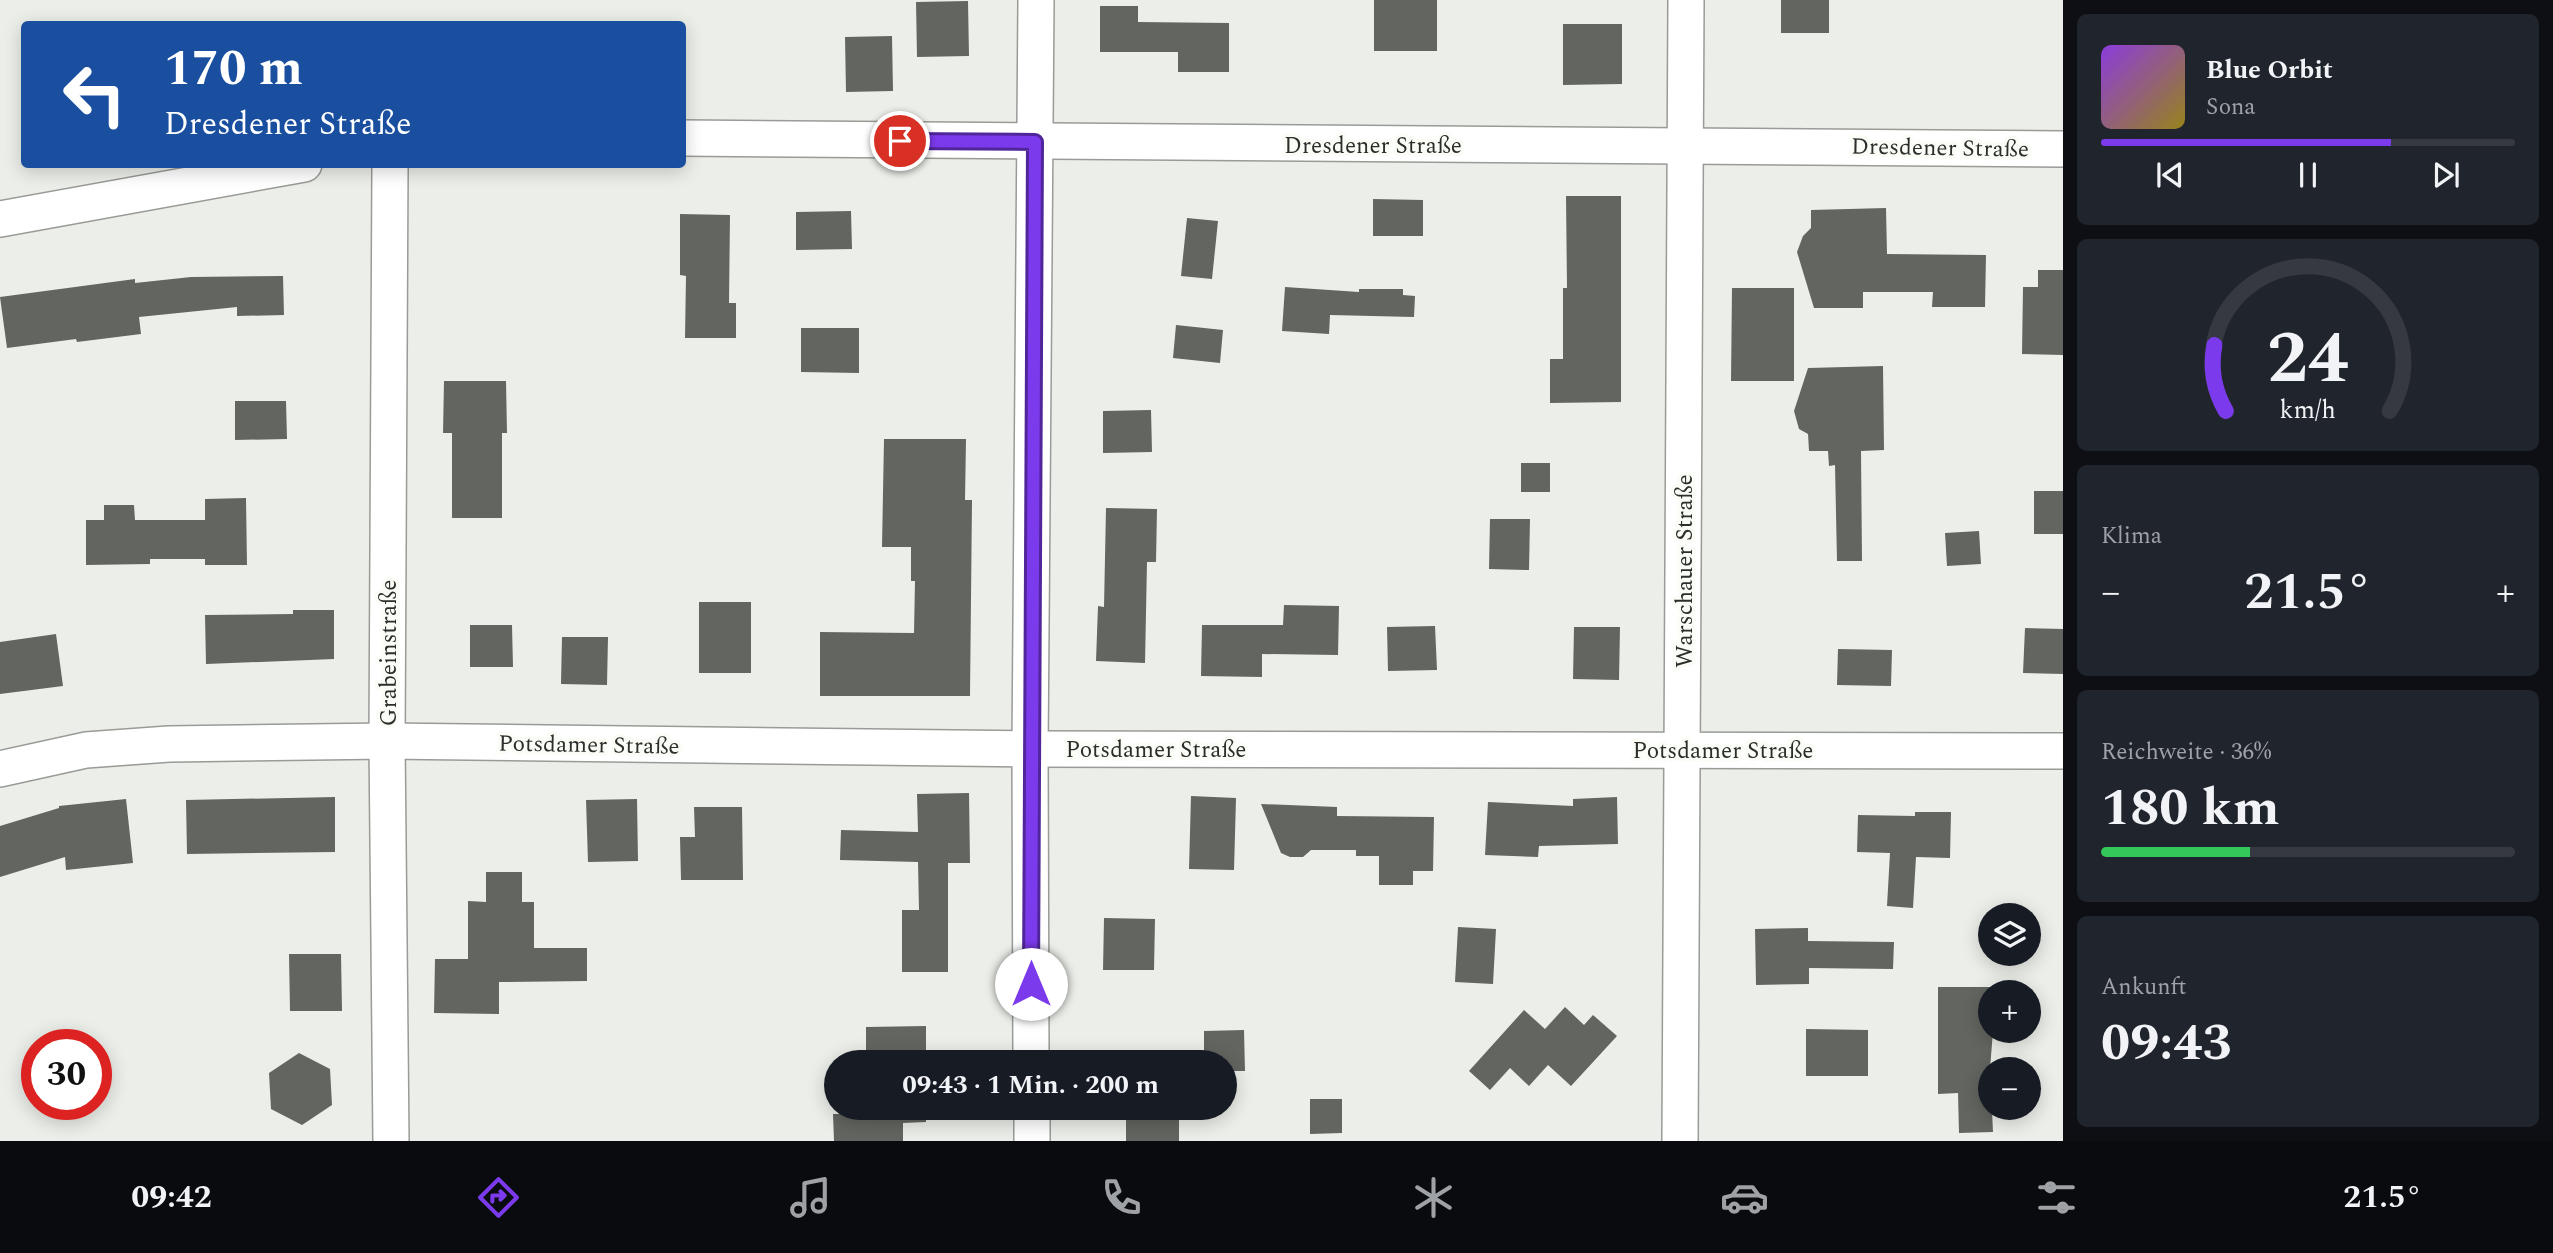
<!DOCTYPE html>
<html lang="de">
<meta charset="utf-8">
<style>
body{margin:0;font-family:Spectral,serif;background:#20242c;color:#f1f3f6;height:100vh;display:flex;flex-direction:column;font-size:26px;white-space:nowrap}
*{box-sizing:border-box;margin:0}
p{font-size:23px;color:#9ea1a6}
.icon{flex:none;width:38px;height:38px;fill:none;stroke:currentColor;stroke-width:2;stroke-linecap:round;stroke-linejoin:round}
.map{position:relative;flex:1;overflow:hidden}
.panel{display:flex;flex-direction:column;gap:14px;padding:14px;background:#0d0f14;width:490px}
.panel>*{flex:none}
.banner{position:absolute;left:21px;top:21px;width:665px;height:147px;border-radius:7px;box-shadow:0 4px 18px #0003;background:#1a4fa0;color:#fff;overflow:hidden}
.tools{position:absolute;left:1978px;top:903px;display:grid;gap:14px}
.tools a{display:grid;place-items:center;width:63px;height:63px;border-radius:50%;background:#171b24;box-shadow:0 4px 18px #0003;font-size:35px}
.speed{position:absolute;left:21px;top:1029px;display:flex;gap:14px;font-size:35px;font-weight:700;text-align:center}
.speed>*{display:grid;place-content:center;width:91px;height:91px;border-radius:50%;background:#171b24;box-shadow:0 4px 18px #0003;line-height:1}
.speed .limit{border:10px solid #d22;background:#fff;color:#111}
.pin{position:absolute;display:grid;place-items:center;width:60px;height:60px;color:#fff;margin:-30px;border:4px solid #fff;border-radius:50%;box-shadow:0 2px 7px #0007}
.me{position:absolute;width:77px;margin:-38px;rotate:0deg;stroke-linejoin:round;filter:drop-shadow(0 0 5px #0008)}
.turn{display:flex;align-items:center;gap:24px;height:147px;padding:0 28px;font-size:32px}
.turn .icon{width:91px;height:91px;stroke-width:2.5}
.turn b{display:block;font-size:49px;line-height:60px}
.big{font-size:52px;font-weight:700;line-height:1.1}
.panel .card{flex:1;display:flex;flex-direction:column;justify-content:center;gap:10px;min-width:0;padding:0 24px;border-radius:10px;background:#20242c}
.panel .dial{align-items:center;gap:0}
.dial svg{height:182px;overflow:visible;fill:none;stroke:#363941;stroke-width:7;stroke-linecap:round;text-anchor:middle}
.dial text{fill:#f1f3f6;stroke:none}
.song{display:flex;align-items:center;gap:21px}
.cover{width:84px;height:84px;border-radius:10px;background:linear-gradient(135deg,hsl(270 70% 55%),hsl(50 70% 35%))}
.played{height:7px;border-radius:4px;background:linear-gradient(90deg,#7c3aed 70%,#363941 70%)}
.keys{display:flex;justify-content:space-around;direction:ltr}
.heat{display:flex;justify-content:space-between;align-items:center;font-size:38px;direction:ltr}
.charge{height:10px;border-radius:5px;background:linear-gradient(90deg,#34c759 36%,#363941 0)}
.trip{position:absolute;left:824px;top:1050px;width:413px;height:70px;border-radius:35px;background:#171b24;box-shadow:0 4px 18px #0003;font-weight:700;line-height:70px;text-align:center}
.tabs{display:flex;height:112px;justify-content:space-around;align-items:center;background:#090b0e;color:#9ea1a6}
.tabs .icon{width:49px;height:49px}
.tabs .active{color:#7c3aed}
.tabs b{font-size:32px;color:#f1f3f6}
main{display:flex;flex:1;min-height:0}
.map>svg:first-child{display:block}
.building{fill:#636560}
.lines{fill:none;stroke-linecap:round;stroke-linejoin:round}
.minor-casing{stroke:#999b96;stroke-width:38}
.minor{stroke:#fff;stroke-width:35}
.route-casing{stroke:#51269a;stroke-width:18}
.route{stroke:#7c3aed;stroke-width:12}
.labels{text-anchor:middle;stroke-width:7;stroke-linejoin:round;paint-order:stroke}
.street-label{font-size:23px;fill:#2d2e2c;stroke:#fafcf6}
</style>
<main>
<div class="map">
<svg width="2063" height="1141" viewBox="0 0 2063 1141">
<rect width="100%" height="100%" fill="#ecefe9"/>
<g class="building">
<rect x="1374" y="0" width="63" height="51"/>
<rect x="1781" y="0" width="48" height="33"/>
<path d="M968,1L969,56L917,57L916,2Z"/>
<path d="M1100,6H1138V22L1229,23V72H1178V52H1100Z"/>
<path d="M1563,24H1622V84L1563,85Z"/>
<path d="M892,36L893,91L846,92L845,37Z"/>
<path d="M1566,196H1621V402L1550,403V359H1563V288H1567Z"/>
<path d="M1373,199L1423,200V236H1373Z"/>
<path d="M1886,208L1887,254L1986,255L1985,307H1932L1933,292H1863V308H1814L1797,252L1803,236L1811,228V210Z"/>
<path d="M851,211L852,249L796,250V212Z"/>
<path d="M680,214L730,215L729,303H736V338H685L686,276L680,275Z"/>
<path d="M1187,218L1218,221L1212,279L1181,276Z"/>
<path d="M2038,270H2063V355L2022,354L2023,287H2038Z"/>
<path d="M283,276L284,315L237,316V307L139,317L141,334L77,342L76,339L7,348L0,297L135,279V283L191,277Z"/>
<path d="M1285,287L1359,292V289H1403V295L1415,296L1414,317L1330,315L1329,334L1282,331Z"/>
<path d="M1732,288H1794V381H1731Z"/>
<path d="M1176,325L1223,330L1220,363L1173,358Z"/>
<path d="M801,328H859V373L801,372Z"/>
<path d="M1883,366L1884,450L1861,451L1862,561H1837L1835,465L1829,466L1828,451H1809L1808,434L1799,429L1794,411L1808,368Z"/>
<path d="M444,381H506L507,433H502V518H452V433H443Z"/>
<path d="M235,401H286L287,439L235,440Z"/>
<path d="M1151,410L1152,452L1103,453V411Z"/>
<path d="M884,439H966L965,500H972L970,696H820V632L914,633L915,581H911V547H882Z"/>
<rect x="1521" y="463" width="29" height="29"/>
<rect x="2034" y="491" width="29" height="43"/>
<path d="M246,498L247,565H205V559H150V564L86,565V520H104V505H134L135,520H205V499Z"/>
<path d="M1106,508L1157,509L1156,562H1147L1145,663L1096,661L1098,606L1104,607Z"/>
<path d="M1490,519H1530L1529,570L1489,569Z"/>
<path d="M1979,531L1981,564L1947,566L1945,533Z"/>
<rect x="699" y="602" width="52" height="71"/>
<path d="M1284,605L1339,606L1338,655L1262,654V677L1201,676L1202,625H1283Z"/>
<path d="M293,610H334V659L206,664L205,615L293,614Z"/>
<path d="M470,625H512L513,667H470Z"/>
<path d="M1435,626L1437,670L1388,671L1387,627Z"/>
<path d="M1574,627H1620L1619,680L1573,679Z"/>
<path d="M2025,628L2063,629V674L2023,673Z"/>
<path d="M56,634L63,686L0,694V642Z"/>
<path d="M562,637H608L607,685L561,684Z"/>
<path d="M1838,649L1892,650L1891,686L1837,685Z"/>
<path d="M969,793L970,863H948V972H902V910H919L918,862L840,860L841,830L918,832L917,794Z"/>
<path d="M1191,796L1236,798L1234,870L1189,869Z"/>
<path d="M335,797V852L187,854L186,800Z"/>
<path d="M1617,797L1618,844L1539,846L1538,857L1485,855L1488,802L1573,806V799Z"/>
<path d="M126,799L133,863L66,870L65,857L0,877V826L59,808V806Z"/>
<path d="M637,799L638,861L588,862L586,800Z"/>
<path d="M1261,804L1337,807V816L1434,817L1433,871H1413V885H1379V856H1356V850H1311L1303,857H1290L1281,853Z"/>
<path d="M694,807H742L743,880H681L680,837H695Z"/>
<path d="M1915,812H1951L1950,858L1916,857L1913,908L1887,906L1890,853L1857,852L1858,815L1915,816Z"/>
<path d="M486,872H522V902H534V948H587V981L499,982V1014L434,1013L435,959H468V901L486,902Z"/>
<path d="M1104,918L1155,919L1154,970H1103Z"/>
<path d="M1458,927L1496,929L1493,984L1455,982Z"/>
<path d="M1808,928V941L1894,942L1893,969L1809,968V984L1756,985L1755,929Z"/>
<path d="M289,954H341L342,1011H290Z"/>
<path d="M1938,987H1993V992H1990V1031H1993L1990,1069L1993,1132L1959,1133L1958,1093L1938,1094Z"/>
<path d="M1565,1007L1584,1025L1593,1015L1617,1036L1571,1086L1548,1065L1529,1086L1510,1068L1490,1090L1469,1071L1524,1010L1545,1029Z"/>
<path d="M926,1026V1062H866V1027Z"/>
<path d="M1806,1029L1868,1030V1076H1806Z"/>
<path d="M1244,1030L1245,1071H1225V1062H1204V1031Z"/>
<path d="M299,1053L330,1069L332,1105L302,1125L271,1109L269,1073Z"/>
<path d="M1310,1099H1342V1133L1310,1134Z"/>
<path d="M854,1108H926V1122L903,1123V1141H834L833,1114H854Z"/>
<rect x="1126" y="1108" width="53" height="33"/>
</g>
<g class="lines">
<defs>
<g id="minor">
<path d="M682,138L2063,149"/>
<path d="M390,164L387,741L391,1141"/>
<path d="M0,219L304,164"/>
<path d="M0,769L86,750L169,744L387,741L1030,749L2063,751"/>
<path d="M1031,1062L1030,749L1036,0"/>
<path d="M1032,1108V1141"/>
<path d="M1680,1141L1686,0"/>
</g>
</defs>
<use href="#minor" class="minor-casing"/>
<use href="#minor" class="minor"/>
</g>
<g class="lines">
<defs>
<path id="route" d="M900,141L1035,142L1031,984"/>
</defs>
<use href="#route" class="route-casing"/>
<use href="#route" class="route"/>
</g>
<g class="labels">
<g class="street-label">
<text x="1373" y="153">Dresdener Straße</text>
<text transform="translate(1940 147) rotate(1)" y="8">Dresdener Straße</text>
<text transform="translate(1684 571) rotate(-90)" y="8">Warschauer Straße</text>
<text transform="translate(388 653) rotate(-90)" y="8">Grabeinstraße</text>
<text transform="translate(589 744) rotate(1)" y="8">Potsdamer Straße</text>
<text x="1156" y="757">Potsdamer Straße</text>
<text x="1723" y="758">Potsdamer Straße</text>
</g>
</g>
</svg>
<div class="tools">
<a><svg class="icon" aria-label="layers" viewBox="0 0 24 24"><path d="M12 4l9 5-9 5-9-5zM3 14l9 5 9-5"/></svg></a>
<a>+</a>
<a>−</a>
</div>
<div class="speed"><div class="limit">30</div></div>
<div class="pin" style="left:900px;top:141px;background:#d93025"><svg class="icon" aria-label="arrive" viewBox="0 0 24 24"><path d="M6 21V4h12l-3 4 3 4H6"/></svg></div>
<svg class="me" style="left:1031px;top:984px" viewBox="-20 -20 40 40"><circle r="19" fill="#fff"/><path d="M0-13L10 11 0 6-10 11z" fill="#7c3aed"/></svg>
<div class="trip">09:43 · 1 Min. · 200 m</div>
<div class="banner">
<div class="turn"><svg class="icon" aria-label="left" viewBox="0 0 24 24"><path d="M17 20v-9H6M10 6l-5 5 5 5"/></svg><div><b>170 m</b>Dresdener Straße</div></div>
</div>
</div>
<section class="panel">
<div class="card">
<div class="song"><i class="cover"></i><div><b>Blue Orbit</b><p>Sona</p></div></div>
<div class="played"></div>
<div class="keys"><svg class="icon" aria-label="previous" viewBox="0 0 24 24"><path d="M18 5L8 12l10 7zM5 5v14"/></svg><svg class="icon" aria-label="pause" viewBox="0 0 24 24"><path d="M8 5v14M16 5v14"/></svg><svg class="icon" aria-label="next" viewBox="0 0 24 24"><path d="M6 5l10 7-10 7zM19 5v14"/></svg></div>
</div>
<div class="card dial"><svg viewBox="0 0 100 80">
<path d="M14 69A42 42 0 1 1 86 69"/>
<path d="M14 69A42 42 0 0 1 9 40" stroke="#7c3aed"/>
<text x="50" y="56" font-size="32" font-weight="700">24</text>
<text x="50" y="72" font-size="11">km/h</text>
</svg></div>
<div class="card"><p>Klima</p>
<div class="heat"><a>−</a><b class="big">21.5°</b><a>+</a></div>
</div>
<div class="card"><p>Reichweite · 36%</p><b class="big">180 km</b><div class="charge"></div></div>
<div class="card"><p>Ankunft</p><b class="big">09:43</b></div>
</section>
</main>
<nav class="tabs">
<b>09:42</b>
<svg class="icon active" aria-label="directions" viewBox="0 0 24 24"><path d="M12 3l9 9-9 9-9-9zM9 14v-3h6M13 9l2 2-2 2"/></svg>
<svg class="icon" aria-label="music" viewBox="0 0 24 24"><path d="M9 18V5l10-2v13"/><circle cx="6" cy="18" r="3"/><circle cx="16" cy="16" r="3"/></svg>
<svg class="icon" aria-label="phone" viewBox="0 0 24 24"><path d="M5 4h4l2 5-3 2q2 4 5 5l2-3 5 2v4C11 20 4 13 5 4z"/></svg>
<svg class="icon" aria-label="climate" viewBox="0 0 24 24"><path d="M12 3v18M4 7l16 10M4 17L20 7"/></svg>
<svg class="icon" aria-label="car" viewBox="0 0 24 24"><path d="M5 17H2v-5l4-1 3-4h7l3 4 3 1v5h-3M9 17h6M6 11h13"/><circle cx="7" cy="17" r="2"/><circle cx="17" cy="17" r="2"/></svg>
<svg class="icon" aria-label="filters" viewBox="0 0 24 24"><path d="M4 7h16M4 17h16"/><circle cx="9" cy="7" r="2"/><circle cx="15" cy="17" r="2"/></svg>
<b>21.5°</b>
</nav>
